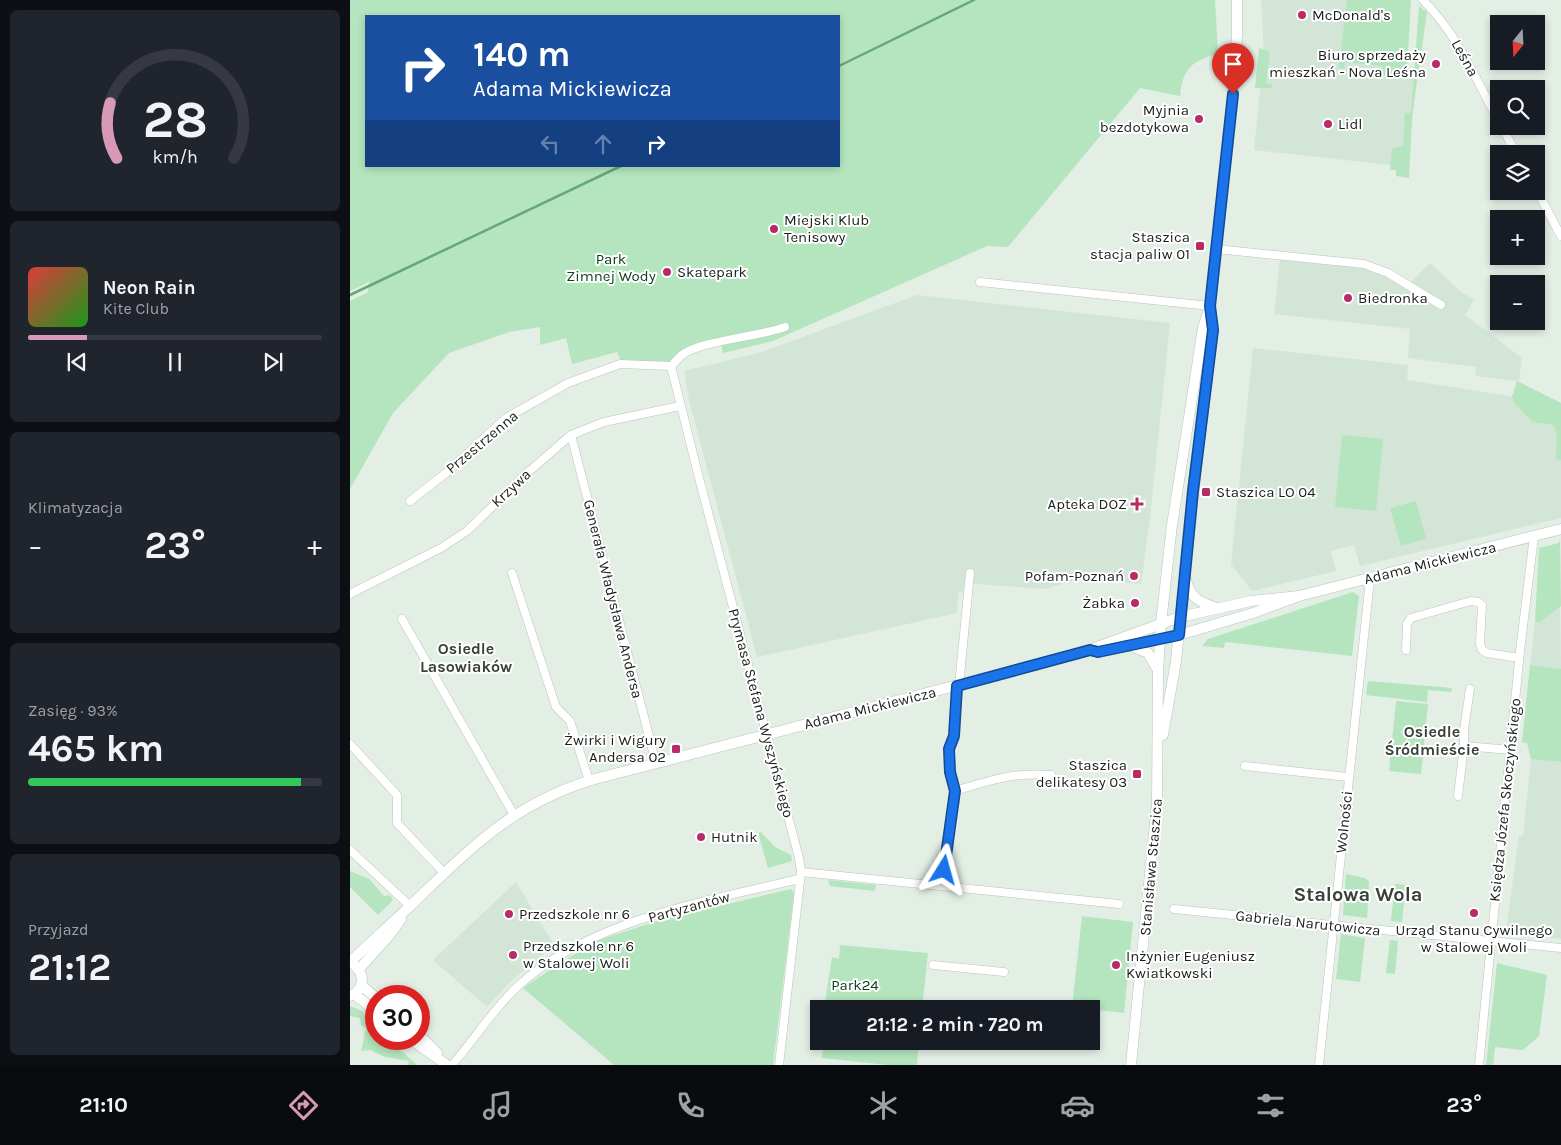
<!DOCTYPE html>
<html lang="pl">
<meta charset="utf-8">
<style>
body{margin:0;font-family:Karla,sans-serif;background:#20242c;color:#f1f3f6;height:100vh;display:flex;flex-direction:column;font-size:19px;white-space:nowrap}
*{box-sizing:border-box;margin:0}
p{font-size:16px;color:#9ea1a6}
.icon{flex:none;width:28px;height:28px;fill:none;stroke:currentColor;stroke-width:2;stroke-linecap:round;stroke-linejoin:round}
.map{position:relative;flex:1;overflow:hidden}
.side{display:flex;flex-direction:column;gap:10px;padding:10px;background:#0d0f14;width:350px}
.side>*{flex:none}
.hud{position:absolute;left:15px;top:15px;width:475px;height:152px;border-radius:0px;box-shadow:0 2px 8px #0003;background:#1a4fa0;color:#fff;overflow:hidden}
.needle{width:32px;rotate:198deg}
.tools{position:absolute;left:1140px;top:15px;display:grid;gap:10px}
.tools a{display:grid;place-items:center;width:55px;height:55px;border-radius:0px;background:#171b24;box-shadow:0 2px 8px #0003;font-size:25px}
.speed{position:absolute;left:15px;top:985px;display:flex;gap:10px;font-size:25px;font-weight:700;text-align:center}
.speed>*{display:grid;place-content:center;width:65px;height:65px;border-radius:50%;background:#171b24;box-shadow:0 2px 8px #0003;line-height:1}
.speed .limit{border:8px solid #d22;background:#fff;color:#111}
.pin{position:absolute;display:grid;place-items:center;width:42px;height:42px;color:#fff;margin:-51px -21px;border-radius:50% 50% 50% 0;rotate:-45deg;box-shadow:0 0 5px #0007}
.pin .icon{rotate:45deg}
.me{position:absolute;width:55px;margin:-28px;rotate:8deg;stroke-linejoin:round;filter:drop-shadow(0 0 4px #0008)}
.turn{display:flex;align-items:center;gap:18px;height:105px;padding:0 25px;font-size:22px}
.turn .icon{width:65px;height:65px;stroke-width:2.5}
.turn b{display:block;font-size:35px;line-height:42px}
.lanes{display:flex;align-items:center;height:48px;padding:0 25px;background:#0003;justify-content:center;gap:25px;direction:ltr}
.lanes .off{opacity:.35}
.big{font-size:38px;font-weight:700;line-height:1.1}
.side .tile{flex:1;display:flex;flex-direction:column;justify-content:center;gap:8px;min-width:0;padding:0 18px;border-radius:8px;background:#20242c}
.side .dial{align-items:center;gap:0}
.dial svg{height:130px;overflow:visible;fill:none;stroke:#363941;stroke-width:7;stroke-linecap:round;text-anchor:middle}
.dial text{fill:#f1f3f6;stroke:none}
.song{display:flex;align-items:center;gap:15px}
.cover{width:60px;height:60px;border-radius:8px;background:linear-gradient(135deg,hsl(0 70% 55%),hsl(120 70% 35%))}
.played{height:5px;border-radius:2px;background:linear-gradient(90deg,#d799b5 20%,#363941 20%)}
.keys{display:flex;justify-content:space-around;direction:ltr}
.heat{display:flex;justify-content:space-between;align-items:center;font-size:28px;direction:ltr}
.charge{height:8px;border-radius:4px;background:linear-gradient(90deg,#34c759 93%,#363941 0)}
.trip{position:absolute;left:460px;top:1000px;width:290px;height:50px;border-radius:0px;background:#171b24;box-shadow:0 2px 8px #0003;font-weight:700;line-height:50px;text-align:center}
.dock{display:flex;height:80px;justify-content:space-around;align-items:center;background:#090b0e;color:#9ea1a6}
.dock .icon{width:35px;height:35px}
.dock .on{color:#d799b5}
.dock b{font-size:22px;color:#f1f3f6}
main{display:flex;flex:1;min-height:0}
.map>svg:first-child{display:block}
.built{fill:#d3e5d6}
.green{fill:#b4e5be;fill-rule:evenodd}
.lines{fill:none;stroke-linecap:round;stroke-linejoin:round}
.stream{stroke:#66a876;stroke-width:2.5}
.street-casing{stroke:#bac5bc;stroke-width:9}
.secondary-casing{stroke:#bac5bc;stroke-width:11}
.street{stroke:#fff;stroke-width:8}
.secondary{stroke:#fff;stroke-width:10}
.route-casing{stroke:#114b97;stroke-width:12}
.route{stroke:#1a73e8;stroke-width:9}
.poi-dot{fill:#b72c66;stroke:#fff;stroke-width:2}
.labels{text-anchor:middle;stroke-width:4;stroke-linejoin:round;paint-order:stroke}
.poi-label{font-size:15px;fill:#1b1f1c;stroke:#fff;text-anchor:start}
.street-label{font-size:15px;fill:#1b1f1c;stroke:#fff}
.park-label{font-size:15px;fill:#0d401f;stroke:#fff}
.neighbourhood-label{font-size:16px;font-weight:bold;fill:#374039;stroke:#fff}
.district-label{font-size:20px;font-weight:bold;fill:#374039;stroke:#fff}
</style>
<main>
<section class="side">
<div class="tile dial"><svg viewBox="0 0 100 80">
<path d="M14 69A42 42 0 1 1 86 69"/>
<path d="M14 69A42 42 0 0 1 10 35" stroke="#d799b5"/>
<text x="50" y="56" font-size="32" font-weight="700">28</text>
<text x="50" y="72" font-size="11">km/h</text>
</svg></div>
<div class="tile">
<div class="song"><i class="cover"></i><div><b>Neon Rain</b><p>Kite Club</p></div></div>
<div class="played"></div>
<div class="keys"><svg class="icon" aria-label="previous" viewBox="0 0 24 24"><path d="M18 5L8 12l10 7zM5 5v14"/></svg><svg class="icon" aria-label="pause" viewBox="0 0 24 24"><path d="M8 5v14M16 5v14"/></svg><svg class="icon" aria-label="next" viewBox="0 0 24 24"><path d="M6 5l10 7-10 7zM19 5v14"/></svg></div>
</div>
<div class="tile"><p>Klimatyzacja</p>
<div class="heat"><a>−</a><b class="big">23°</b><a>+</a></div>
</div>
<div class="tile"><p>Zasięg · 93%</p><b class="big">465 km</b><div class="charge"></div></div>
<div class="tile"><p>Przyjazd</p><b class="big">21:12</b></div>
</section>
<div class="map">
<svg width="1211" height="1065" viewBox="0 0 1211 1065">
<rect width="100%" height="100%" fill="#e3eee5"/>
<g class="built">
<path d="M911,0H1000L992,60L1066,68L1059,167L904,150L914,52Z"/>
<path d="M930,258L1007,266L1043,278L1056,287L1080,263L1111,292L1124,300L1115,315L1172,358L1169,381L1125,376L1126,367L1058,358L1060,329L924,314Z"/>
<path d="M567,295L820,323L800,518L791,584L732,578L694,589L614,583L613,592L608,593L607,613L407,657L339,400L334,371L412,352Z"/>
<path d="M903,348L1058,365L1057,380L1166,397L1211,418V518L1010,566L1004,545L981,551L986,571L902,591L881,564Z"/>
<path d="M1210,606L1211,669L1180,665L1185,622H1190Z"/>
<path d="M1181,759L1211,762V939L1156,933L1169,835L1173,836Z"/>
<path d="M166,882L204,945L160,982L137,1007L83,960Z"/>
</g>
<g class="green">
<path d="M0,0H865L868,53C842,62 833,67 830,96L790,88L658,247L637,246L423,341L373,353L370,337L371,342L333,354L321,366L272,364L267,352L222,364L216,338L190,345V327L159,332L99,353L43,413L0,489V301L18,292L19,282L0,291ZM16,16H489V166H16Z"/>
<path d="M997,0H1061L1057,70L1054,76L1032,75L1033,66L995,62L994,69L989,68Z"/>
<path d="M1069,6L1077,12L1062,117L1059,178L1046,176V170H1040L1042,148L1053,146L1055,113H1061Z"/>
<path d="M909,48L920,52L916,83L922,84V88H905Z"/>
<path d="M1167,381L1211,403V460L1206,459L1207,434L1204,425L1183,422L1164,403L1162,396Z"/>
<path d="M992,435L1033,439L1026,511L985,507Z"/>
<path d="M1066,501L1076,539L1051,546L1040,508Z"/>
<path d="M1210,539L1211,606L1190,622H1185L1189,548L1209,543Z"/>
<path d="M1003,592L1009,596L1002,656L875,642L874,648L852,646L858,639Z"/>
<path d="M1180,665L1211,669V762L1181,759L1177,743L1172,742Z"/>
<path d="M1018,681L1102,688L1101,692L1078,690L1077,702L1016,695Z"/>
<path d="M1046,701L1078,704L1071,774L1039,771Z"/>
<path d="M411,832L425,847L441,855L442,861L418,868L408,833Z"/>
<path d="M0,871L19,879L34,896L40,895L43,900L28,915L0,887Z"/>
<path d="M996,874L1015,878L1019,882L1017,918L993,915Z"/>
<path d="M478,880L526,885L525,891L480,886Z"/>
<path d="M1045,884L1056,885L1052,922L1041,921Z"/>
<path d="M441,889L444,893L423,1065H264L173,988L210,963L249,940L310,920Z"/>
<path d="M732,916L783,922L774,1013L722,1007Z"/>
<path d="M991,934L1015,938L1010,982L986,979Z"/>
<path d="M1040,940L1048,941L1045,974L1036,973Z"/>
<path d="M490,945L578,953L572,1009H474L482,957L489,959Z"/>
<path d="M1147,963L1197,975L1189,1036L1173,1050L1145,1047L1143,1065H1136Z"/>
<path d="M0,1006L12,1011L26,1024V1039H42L48,1048L67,1065H58L59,1061L35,1057L20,1050L11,1051L16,1028L11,1025L10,1018L0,1016Z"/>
<path d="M474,1041H569L567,1065H538L472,1058Z"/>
</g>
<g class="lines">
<g class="stream">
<path d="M489,66L624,0"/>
<path d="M0,295L271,166"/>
</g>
<defs>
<g id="street">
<path d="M1073,0C1110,38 1124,77 1149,121"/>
<path d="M1151,126L1167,154"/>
<path d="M1186,189L1211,236"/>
<path d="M866,249L1014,264L1038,273L1091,305"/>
<path d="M630,282L860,306"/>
<path d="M321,366L348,474L449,858L451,872L429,1065"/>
<path d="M321,366C325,363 328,358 332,355C353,340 408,337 435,327"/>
<path d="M221,435L306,763"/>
<path d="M60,501L96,473L156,418L218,383L270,364L321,366"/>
<path d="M162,573L206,707L220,721L239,781"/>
<path d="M0,594L91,548L117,531L176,474L221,435L254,422L330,406"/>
<path d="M52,619L164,815"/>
<path d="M1056,650L1057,624L1061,618L1121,601L1128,602L1132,605L1130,644L1132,650L1137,653L1169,658"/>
<path d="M0,744L47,795V823L94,873"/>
<path d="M1114,746V729L1120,689"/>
<path d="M895,766L998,777"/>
<path d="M605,791C641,780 663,772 701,775"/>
<path d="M1108,796L1114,746L1161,750"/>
<path d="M0,850L60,906"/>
<path d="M451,872L769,904"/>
<path d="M592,885L605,791L600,772L599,749L604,736L620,573"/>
<path d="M824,909L1211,948"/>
<path d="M583,965L654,972"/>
<path d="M102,1065C124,1040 144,1008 168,986C240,920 357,901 449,879"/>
<path d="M969,1065L1020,579"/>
<path d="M1129,1065L1170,651L1184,536"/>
</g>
<g id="secondary">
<path d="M836,580C840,598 851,603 867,608"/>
<path d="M781,646L798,653L806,667"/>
<path d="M741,650L748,652L829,635L903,613L949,596L1211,529"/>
<path d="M813,735L826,661L843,495L863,330L860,306L883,94L887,35V0"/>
<path d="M0,962C20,943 41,924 61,905C121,848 163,803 245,779L728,654L830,617L901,601L949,596"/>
<path d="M9,969L37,938L51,919"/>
<path d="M11,985L26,998"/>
<path d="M4,994L26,1011"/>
<path d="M0,996C14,990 16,975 4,965"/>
<path d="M69,1035L87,1053"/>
<path d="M60,1039L97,1065"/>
<path d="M781,1065L807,803L808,672L811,623L822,525L853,328L860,306"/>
</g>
</defs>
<use href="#street" class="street-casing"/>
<use href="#secondary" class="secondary-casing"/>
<use href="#street" class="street"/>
<use href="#secondary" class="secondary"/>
</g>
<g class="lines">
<defs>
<path id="route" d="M594,870L605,791L600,772L599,749L604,736L607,686L740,650L748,652L829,635L843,491L863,330L860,306L883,94"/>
</defs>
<use href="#route" class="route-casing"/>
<use href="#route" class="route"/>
</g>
<g class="poi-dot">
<circle cx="952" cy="15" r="5"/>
<circle cx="1086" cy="64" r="5"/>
<circle cx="849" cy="119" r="5"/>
<circle cx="978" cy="124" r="5"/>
<circle cx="424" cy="229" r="5"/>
<rect x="845" y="241" width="10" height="10" rx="2.5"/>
<circle cx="317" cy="272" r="5"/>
<circle cx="998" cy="298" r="5"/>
<rect x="851" y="487" width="10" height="10" rx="2.5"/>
<path d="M784.5 496.5h5v5h5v5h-5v5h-5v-5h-5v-5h5z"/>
<circle cx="784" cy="576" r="5"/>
<circle cx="785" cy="603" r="5"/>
<rect x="321" y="744" width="10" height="10" rx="2.5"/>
<rect x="782" y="769" width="10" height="10" rx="2.5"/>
<circle cx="351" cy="837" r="5"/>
<circle cx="1124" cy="913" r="5"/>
<circle cx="159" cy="914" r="5"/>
<circle cx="163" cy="955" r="5"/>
<circle cx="766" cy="965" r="5"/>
</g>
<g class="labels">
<g class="poi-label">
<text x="962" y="20">McDonald's</text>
<text x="1076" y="60" text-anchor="end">Biuro sprzedaży<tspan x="1076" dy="17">mieszkań - Nova Leśna</tspan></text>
<text x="839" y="115" text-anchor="end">Myjnia<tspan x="839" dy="17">bezdotykowa</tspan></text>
<text x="988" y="129">Lidl</text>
<text x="434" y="225">Miejski Klub<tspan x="434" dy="17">Tenisowy</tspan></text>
<text x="840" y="242" text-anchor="end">Staszica<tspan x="840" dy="17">stacja paliw 01</tspan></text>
<text x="327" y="277">Skatepark</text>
<text x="1008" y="303">Biedronka</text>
<text x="866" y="497">Staszica LO 04</text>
<text x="777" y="509" text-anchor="end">Apteka DOZ</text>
<text x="774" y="581" text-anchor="end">Pofam-Poznań</text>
<text x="775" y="608" text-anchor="end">Żabka</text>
<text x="316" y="745" text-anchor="end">Żwirki i Wigury<tspan x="316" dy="17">Andersa 02</tspan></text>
<text x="777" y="770" text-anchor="end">Staszica<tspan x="777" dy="17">delikatesy 03</tspan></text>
<text x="361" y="842">Hutnik</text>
<text x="169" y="919">Przedszkole nr 6</text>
<text x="1124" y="935" text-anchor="middle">Urząd Stanu Cywilnego<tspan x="1124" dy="17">w Stalowej Woli</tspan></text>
<text x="173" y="951">Przedszkole nr 6<tspan x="173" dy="17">w Stalowej Woli</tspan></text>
<text x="776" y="961">Inżynier Eugeniusz<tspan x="776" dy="17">Kwiatkowski</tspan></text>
</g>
<g class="street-label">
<text transform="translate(1115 58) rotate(61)" y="5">Leśna</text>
<text transform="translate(132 442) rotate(-40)" y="5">Przestrzenna</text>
<text transform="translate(161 488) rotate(-43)" y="5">Krzywa</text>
<text transform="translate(1080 563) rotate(-14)" y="5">Adama Mickiewicza</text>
<text transform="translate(263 599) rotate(76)" y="5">Generała Władysława Andersa</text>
<text transform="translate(520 708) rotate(-14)" y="5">Adama Mickiewicza</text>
<text transform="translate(411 713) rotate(75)" y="5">Prymasa Stefana Wyszyńskiego</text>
<text transform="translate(1155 800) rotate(-84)" y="5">Księdza Józefa Skoczyńskiego</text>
<text transform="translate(994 822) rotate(-84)" y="5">Wolności</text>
<text transform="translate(801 867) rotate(-85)" y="5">Stanisława Staszica</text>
<text transform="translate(339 907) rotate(-15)" y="5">Partyzantów</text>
<text transform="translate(958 923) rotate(6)" y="5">Gabriela Narutowicza</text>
</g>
<g class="park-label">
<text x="261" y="264">Park<tspan x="261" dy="17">Zimnej Wody</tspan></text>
<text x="505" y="990">Park24</text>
</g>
<g class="neighbourhood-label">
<text x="116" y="654">Osiedle<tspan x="116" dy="18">Lasowiaków</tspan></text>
<text x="1082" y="737">Osiedle<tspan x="1082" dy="18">Śródmieście</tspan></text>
</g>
<g class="district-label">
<text x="1008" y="901">Stalowa Wola</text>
</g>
</g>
</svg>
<div class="tools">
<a><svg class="needle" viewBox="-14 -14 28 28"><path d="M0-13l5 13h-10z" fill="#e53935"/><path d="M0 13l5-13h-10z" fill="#9ea1a6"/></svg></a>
<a><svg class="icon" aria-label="search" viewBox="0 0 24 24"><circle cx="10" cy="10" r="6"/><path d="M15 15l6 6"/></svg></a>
<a><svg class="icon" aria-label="layers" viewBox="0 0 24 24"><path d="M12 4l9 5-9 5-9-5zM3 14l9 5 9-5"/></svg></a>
<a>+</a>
<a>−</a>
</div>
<div class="speed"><div class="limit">30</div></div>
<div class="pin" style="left:883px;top:94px;background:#d93025"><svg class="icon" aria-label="arrive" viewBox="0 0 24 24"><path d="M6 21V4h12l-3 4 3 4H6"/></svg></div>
<svg class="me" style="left:594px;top:870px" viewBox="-20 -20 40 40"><path d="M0-17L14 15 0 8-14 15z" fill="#1a73e8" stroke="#fff" stroke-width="4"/></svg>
<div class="trip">21:12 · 2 min · 720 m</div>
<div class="hud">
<div class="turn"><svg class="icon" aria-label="right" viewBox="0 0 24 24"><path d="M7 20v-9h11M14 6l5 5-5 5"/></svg><div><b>140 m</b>Adama Mickiewicza</div></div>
<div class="lanes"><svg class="icon off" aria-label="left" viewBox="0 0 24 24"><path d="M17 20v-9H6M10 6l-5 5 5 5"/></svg><svg class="icon off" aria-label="ahead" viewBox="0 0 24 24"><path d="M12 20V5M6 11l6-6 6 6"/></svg><svg class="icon" aria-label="right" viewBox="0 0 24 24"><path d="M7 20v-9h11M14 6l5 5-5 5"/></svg></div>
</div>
</div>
</main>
<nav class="dock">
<b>21:10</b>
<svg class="icon on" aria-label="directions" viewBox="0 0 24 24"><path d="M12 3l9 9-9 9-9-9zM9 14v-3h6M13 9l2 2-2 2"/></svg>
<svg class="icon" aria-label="music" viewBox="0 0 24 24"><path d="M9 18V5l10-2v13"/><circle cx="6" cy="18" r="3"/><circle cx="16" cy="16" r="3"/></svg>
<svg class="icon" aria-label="phone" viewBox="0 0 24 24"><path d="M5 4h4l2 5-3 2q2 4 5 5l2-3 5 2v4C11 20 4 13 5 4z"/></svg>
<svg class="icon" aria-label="climate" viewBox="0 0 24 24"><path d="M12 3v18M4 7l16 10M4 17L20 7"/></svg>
<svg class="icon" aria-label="car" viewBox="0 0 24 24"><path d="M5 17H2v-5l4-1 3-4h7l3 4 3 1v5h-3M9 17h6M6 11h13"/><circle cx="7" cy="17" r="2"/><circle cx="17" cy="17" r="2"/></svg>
<svg class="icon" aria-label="filters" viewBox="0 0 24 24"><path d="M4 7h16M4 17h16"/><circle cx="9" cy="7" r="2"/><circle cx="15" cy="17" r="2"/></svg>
<b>23°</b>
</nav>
